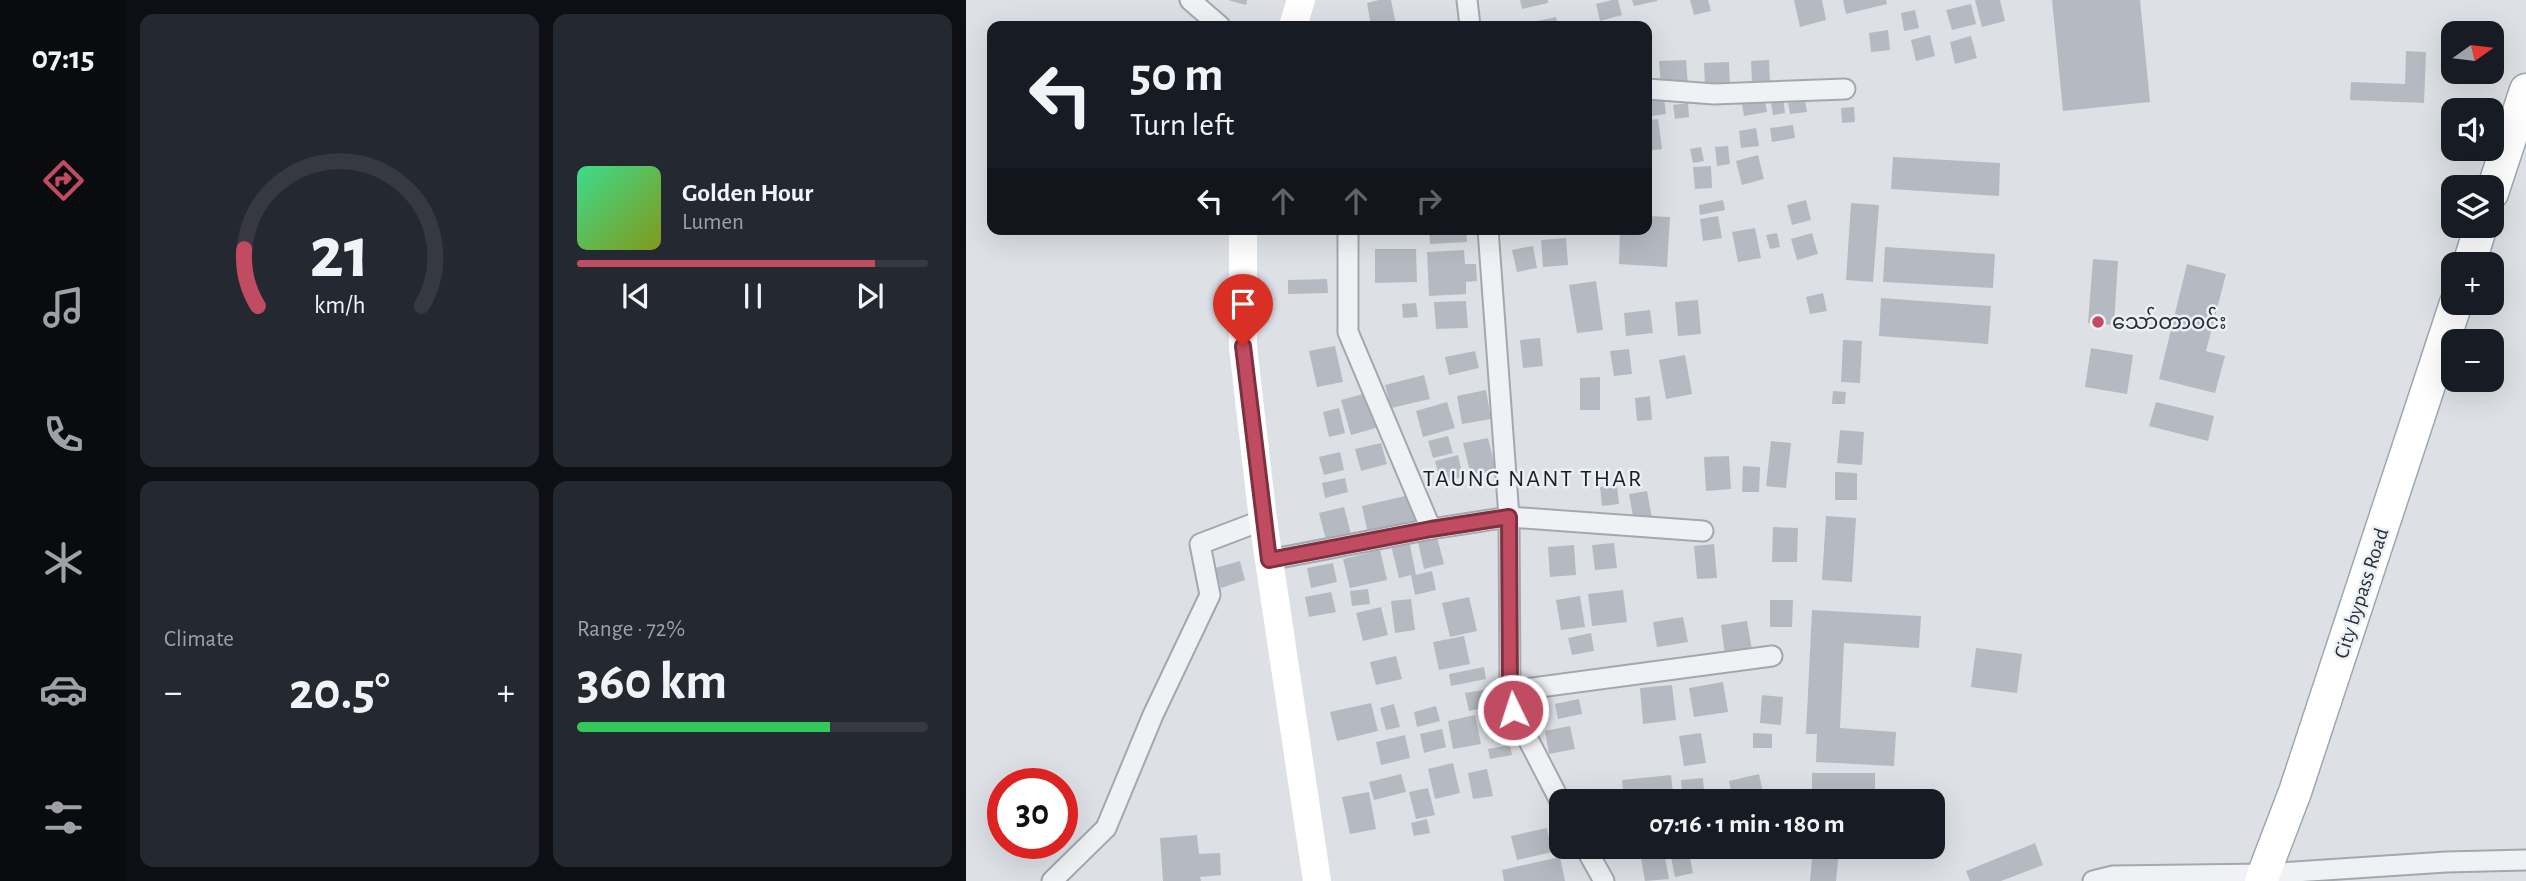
<!DOCTYPE html>
<meta charset="utf-8">
<style>
body{margin:0;font-family:"Alegreya Sans","Noto Sans Myanmar",sans-serif;background:#242831;color:#f1f3f6;height:100vh;display:flex;flex-direction:column;font-size:26px;white-space:nowrap}
*{box-sizing:border-box;margin:0}
p{font-size:23px;color:#9ea1a6}
.icon{flex:none;width:38px;height:38px;fill:none;stroke:currentColor;stroke-width:2;stroke-linecap:round;stroke-linejoin:round}
.map{position:relative;flex:1;overflow:hidden}
.sheet{display:flex;flex-direction:column;gap:14px;padding:14px;background:#0d0f14;width:840px}
.sheet>*{flex:none}
.banner{position:absolute;left:21px;top:21px;width:665px;height:214px;border-radius:14px;box-shadow:0 7px 28px #0002;background:#171b24;color:#f1f3f6;overflow:hidden}
.needle{width:46px;rotate:76deg}
.fabs{position:absolute;left:1475px;top:21px;display:grid;gap:14px}
.fabs a{display:grid;place-items:center;width:63px;height:63px;border-radius:14px;background:#171b24;box-shadow:0 7px 28px #0002;font-size:35px}
.speed{position:absolute;left:21px;top:768px;display:flex;gap:14px;font-size:35px;font-weight:700;text-align:center}
.speed>*{display:grid;place-content:center;width:91px;height:91px;border-radius:50%;background:#171b24;box-shadow:0 7px 28px #0002;line-height:1}
.speed .limit{border:10px solid #d22;background:#fff;color:#111}
.pin{position:absolute;display:grid;place-items:center;width:60px;height:60px;color:#fff;margin:-72px -30px;border-radius:50% 50% 50% 0;rotate:-45deg;box-shadow:0 0 7px #0007}
.pin .icon{rotate:45deg}
.me{position:absolute;width:77px;margin:-38px;rotate:356deg;stroke-linejoin:round;filter:drop-shadow(0 0 5px #0008)}
.turn{display:flex;align-items:center;gap:24px;height:147px;padding:0 28px;font-size:32px}
.turn .icon{width:91px;height:91px;stroke-width:2.5}
.turn b{display:block;font-size:49px;line-height:60px}
.lanes{display:flex;align-items:center;height:66px;padding:0 28px;background:#0003;justify-content:center;gap:35px;direction:ltr}
.lanes .off{opacity:.35}
.big{font-size:52px;font-weight:700;line-height:1.1}
.sheet .widget{flex:1;display:flex;flex-direction:column;justify-content:center;gap:10px;min-width:0;padding:0 24px;border-radius:14px;background:#242831}
.sheet .dial{align-items:center;gap:0}
.dial svg{height:182px;overflow:visible;fill:none;stroke:#363941;stroke-width:7;stroke-linecap:round;text-anchor:middle}
.dial text{fill:#f1f3f6;stroke:none}
.song{display:flex;align-items:center;gap:21px}
.cover{width:84px;height:84px;border-radius:10px;background:linear-gradient(135deg,hsl(150 70% 55%),hsl(70 70% 35%))}
.played{height:7px;border-radius:4px;background:linear-gradient(90deg,#c14b60 85%,#363941 85%)}
.keys{display:flex;justify-content:space-around;direction:ltr}
.heat{display:flex;justify-content:space-between;align-items:center;font-size:38px;direction:ltr}
.charge{height:10px;border-radius:5px;background:linear-gradient(90deg,#34c759 72%,#363941 0)}
.sheet .tiles{flex:1;display:grid;gap:14px;grid-template-columns:repeat(2,1fr)}
.trip{position:absolute;left:583px;top:789px;width:396px;height:70px;border-radius:14px;background:#171b24;box-shadow:0 7px 28px #0002;font-weight:700;line-height:70px;text-align:center}
main{display:flex;flex:1;min-height:0}
.tabs{display:flex;flex-direction:column;width:126px;justify-content:space-around;align-items:center;background:#090b0e;color:#9ea1a6}
.tabs .icon{width:49px;height:49px}
.tabs .current{color:#c14b60}
.tabs b{font-size:32px;color:#f1f3f6}
.map>svg:first-child{display:block}
.building{fill:#b5bac2}
.lines{fill:none;stroke-linecap:round;stroke-linejoin:round}
.minor-casing{stroke:#a3a8af;stroke-width:23}
.primary-casing{stroke:#9ea6b0;stroke-width:35}
.minor{stroke:#eff1f4;stroke-width:19}
.secondary{stroke:#fff;stroke-width:28}
.primary{stroke:#fff;stroke-width:32}
.route-casing{stroke:#7d313e;stroke-width:18}
.route{stroke:#c14b60;stroke-width:12}
.poi-dot{fill:#c14b60;stroke:#ecf0f4;stroke-width:2.5}
.labels{text-anchor:middle;stroke-width:5;stroke-linejoin:round;paint-order:stroke}
.poi-label{font-size:21px;fill:#282f3b;stroke:#ecf0f4;text-anchor:start}
.street-label{font-size:21px;fill:#282f3b;stroke:#ecf0f4}
.quarter-label{font-size:24px;letter-spacing:2px;fill:#1a212c;stroke:#ecf0f4}
</style>
<main>
<nav class="tabs">
<b>07:15</b>
<svg class="icon current" aria-label="directions" viewBox="0 0 24 24"><path d="M12 3l9 9-9 9-9-9zM9 14v-3h6M13 9l2 2-2 2"/></svg>
<svg class="icon" aria-label="music" viewBox="0 0 24 24"><path d="M9 18V5l10-2v13"/><circle cx="6" cy="18" r="3"/><circle cx="16" cy="16" r="3"/></svg>
<svg class="icon" aria-label="phone" viewBox="0 0 24 24"><path d="M5 4h4l2 5-3 2q2 4 5 5l2-3 5 2v4C11 20 4 13 5 4z"/></svg>
<svg class="icon" aria-label="climate" viewBox="0 0 24 24"><path d="M12 3v18M4 7l16 10M4 17L20 7"/></svg>
<svg class="icon" aria-label="car" viewBox="0 0 24 24"><path d="M5 17H2v-5l4-1 3-4h7l3 4 3 1v5h-3M9 17h6M6 11h13"/><circle cx="7" cy="17" r="2"/><circle cx="17" cy="17" r="2"/></svg>
<svg class="icon" aria-label="filters" viewBox="0 0 24 24"><path d="M4 7h16M4 17h16"/><circle cx="9" cy="7" r="2"/><circle cx="15" cy="17" r="2"/></svg>
</nav>
<section class="sheet">
<div class="tiles">
<div class="widget dial"><svg viewBox="0 0 100 80">
<path d="M14 69A42 42 0 1 1 86 69"/>
<path d="M14 69A42 42 0 0 1 8 44" stroke="#c14b60"/>
<text x="50" y="56" font-size="32" font-weight="700">21</text>
<text x="50" y="72" font-size="11">km/h</text>
</svg></div>
<div class="widget">
<div class="song"><i class="cover"></i><div><b>Golden Hour</b><p>Lumen</p></div></div>
<div class="played"></div>
<div class="keys"><svg class="icon" aria-label="previous" viewBox="0 0 24 24"><path d="M18 5L8 12l10 7zM5 5v14"/></svg><svg class="icon" aria-label="pause" viewBox="0 0 24 24"><path d="M8 5v14M16 5v14"/></svg><svg class="icon" aria-label="next" viewBox="0 0 24 24"><path d="M6 5l10 7-10 7zM19 5v14"/></svg></div>
</div>
<div class="widget"><p>Climate</p>
<div class="heat"><a>−</a><b class="big">20.5°</b><a>+</a></div>
</div>
<div class="widget"><p>Range · 72%</p><b class="big">360 km</b><div class="charge"></div></div>
</div>
</section>
<div class="map">
<svg width="1560" height="881" viewBox="0 0 1560 881">
<rect width="100%" height="100%" fill="#dde1e6"/>
<g class="building">
<path d="M262,0H281L280,5Z"/>
<path d="M413,0H425L430,25L405,26L401,3Z"/>
<path d="M554,0H582V3L556,9Z"/>
<path d="M646,0H652L656,15L634,21L630,4Z"/>
<path d="M666,0H691V1L668,6Z"/>
<path d="M724,0H742L745,11L728,15Z"/>
<path d="M828,0H856L860,20L834,27Z"/>
<path d="M877,0H920L921,4L880,14Z"/>
<path d="M1009,0H1034L1039,21L1016,27Z"/>
<path d="M1086,0H1174L1184,102L1097,111Z"/>
<path d="M1005,4L1010,24L986,30L980,10Z"/>
<path d="M949,10L953,28L938,31L935,13Z"/>
<path d="M590,17L592,26H561V23Z"/>
<path d="M922,30L924,50L905,52L903,33Z"/>
<path d="M964,35L969,56L950,61L945,40Z"/>
<path d="M1005,36L1011,58L989,64L984,42Z"/>
<path d="M1440,51L1460,52L1458,103L1384,100L1385,82L1439,84Z"/>
<path d="M720,60L722,85L695,87L693,61Z"/>
<path d="M803,60L804,83H786L785,61Z"/>
<path d="M763,62L764,84L739,86L738,63Z"/>
<path d="M798,94L801,112L778,116L775,98Z"/>
<path d="M817,96L819,113L807,115L804,98Z"/>
<path d="M698,98L700,114L686,116L684,100Z"/>
<path d="M839,100L841,112L824,114L822,103Z"/>
<path d="M722,103L723,117L709,119L707,105Z"/>
<path d="M888,107L889,122L876,123L875,108Z"/>
<path d="M692,119L696,149L681,151V120Z"/>
<path d="M827,125L829,138L806,142L804,128Z"/>
<path d="M790,128L793,146L775,148L773,131Z"/>
<path d="M762,146L764,164L751,166L749,147Z"/>
<path d="M735,147L738,161L727,163L724,149Z"/>
<path d="M792,155L798,179L776,185L770,161Z"/>
<path d="M927,157L1034,163L1033,196L925,189Z"/>
<path d="M745,166L746,188L729,189L727,167Z"/>
<path d="M757,200L759,210L734,215L733,205Z"/>
<path d="M840,200L845,220L826,225L821,205Z"/>
<path d="M885,203L913,205L907,282L880,280Z"/>
<path d="M681,216L704,217L701,267L653,264L654,229H681Z"/>
<path d="M752,216L756,238L737,241L734,219Z"/>
<path d="M789,228L795,258L772,262L766,232Z"/>
<path d="M463,229H500L501,242L464,244Z"/>
<path d="M576,229H598L599,230L577,235Z"/>
<path d="M811,233L814,247L804,249L800,235Z"/>
<path d="M846,233L852,254L831,260L825,239Z"/>
<path d="M600,238L602,265L577,267L575,240Z"/>
<path d="M567,246L571,268L551,272L546,250Z"/>
<path d="M919,247L1029,254L1027,288L917,282Z"/>
<path d="M409,249H450L451,282L409,283Z"/>
<path d="M498,250L499,264H510L511,281L500,282V294L463,296L461,252Z"/>
<path d="M1127,259L1152,261L1148,325L1122,323Z"/>
<path d="M1221,264L1260,274L1240,351L1259,356L1249,393L1193,379Z"/>
<path d="M361,279L362,293L322,294V280Z"/>
<path d="M630,281L637,330L611,333L603,285Z"/>
<path d="M857,293L861,311L844,314L840,297Z"/>
<path d="M915,298L1025,306L1022,344L913,336Z"/>
<path d="M732,300L735,334L712,336L709,302Z"/>
<path d="M500,301L502,328L470,329L468,302Z"/>
<path d="M450,303L452,317L437,318L436,304Z"/>
<path d="M684,310L687,333L660,336L658,313Z"/>
<path d="M574,338L577,366L557,368L554,340Z"/>
<path d="M877,340L896,341L894,383L875,382Z"/>
<path d="M369,346L377,382L351,387L343,351Z"/>
<path d="M1125,348L1167,355L1161,394L1119,387Z"/>
<path d="M663,349L666,374L648,376L644,351Z"/>
<path d="M509,351L513,368L483,375L479,357Z"/>
<path d="M719,355L726,394L700,399L693,360Z"/>
<path d="M458,375L464,399L425,408L419,385Z"/>
<path d="M634,377V410H614V378Z"/>
<path d="M520,390L525,419L496,424L491,396Z"/>
<path d="M867,391L880,392L879,404H866Z"/>
<path d="M404,392L413,427L385,435L375,400Z"/>
<path d="M684,396L686,420L671,421L669,398Z"/>
<path d="M481,402L489,428L457,437L450,411Z"/>
<path d="M1190,402L1248,416L1242,441L1183,426Z"/>
<path d="M373,408L379,433L363,437L357,412Z"/>
<path d="M874,430L898,432L896,465L871,463Z"/>
<path d="M482,436L487,453L467,458L462,441Z"/>
<path d="M522,438L530,470L505,476L497,443Z"/>
<path d="M805,441L825,443L820,488L800,486Z"/>
<path d="M415,443L421,464L395,471L389,449Z"/>
<path d="M374,452L378,470L358,475L353,457Z"/>
<path d="M492,455L497,477L475,483L469,461Z"/>
<path d="M763,456L765,489L740,491L738,457Z"/>
<path d="M777,466L794,467L793,492H776Z"/>
<path d="M869,472L891,473V500H869Z"/>
<path d="M379,478L382,492L359,498L356,483Z"/>
<path d="M651,485L653,504L636,506L634,487Z"/>
<path d="M681,491L686,518L668,521L663,494Z"/>
<path d="M443,495L451,529L403,539L396,506Z"/>
<path d="M378,507L385,534L360,540L353,513Z"/>
<path d="M860,516L890,518L886,582L856,580Z"/>
<path d="M807,527L832,528L831,562H806Z"/>
<path d="M471,537L478,564L458,569L452,542Z"/>
<path d="M443,540L450,575L466,571L470,590L449,595L445,575L433,578L425,545Z"/>
<path d="M648,543L651,568L629,570L626,545Z"/>
<path d="M748,544L751,578L731,579L728,546Z"/>
<path d="M608,545L610,575L584,577L582,547Z"/>
<path d="M414,550L421,580L384,588L377,559Z"/>
<path d="M274,561L279,580L255,588L249,568Z"/>
<path d="M367,563L371,582L345,588L341,568Z"/>
<path d="M402,589L404,604L386,606L384,591Z"/>
<path d="M657,590L661,622L626,626L622,594Z"/>
<path d="M365,592L370,612L343,617L339,597Z"/>
<path d="M614,596L619,627L595,630L590,600Z"/>
<path d="M503,597L511,631L484,637L476,603Z"/>
<path d="M445,599L449,630L429,633L425,601Z"/>
<path d="M804,600H827L826,627H804Z"/>
<path d="M415,607L422,635L397,641L390,613Z"/>
<path d="M846,610L955,616L953,648L878,643L874,728L930,732L928,766L850,762L851,734H840Z"/>
<path d="M717,617L722,642L691,647L687,622Z"/>
<path d="M781,621L786,650L759,655L755,625Z"/>
<path d="M625,633L628,651L606,655L602,638Z"/>
<path d="M498,636L504,664L473,670L467,642Z"/>
<path d="M1010,648L1056,654L1051,693L1005,687Z"/>
<path d="M430,656L436,679L410,685L404,662Z"/>
<path d="M518,667L520,679L485,686L483,674Z"/>
<path d="M757,682L762,712L728,717L723,688Z"/>
<path d="M706,685L710,720L677,724L674,688Z"/>
<path d="M517,690L521,707L503,711L499,693Z"/>
<path d="M796,695L817,697L815,725L794,723Z"/>
<path d="M613,699L616,714L592,719L589,704Z"/>
<path d="M405,703L412,731L371,741L364,712Z"/>
<path d="M428,704L434,727L420,730L414,708Z"/>
<path d="M470,706L474,721L451,727L448,712Z"/>
<path d="M509,715L515,744L487,749L482,721Z"/>
<path d="M604,726L609,749L583,754L579,731Z"/>
<path d="M476,729L480,747L458,753L454,734Z"/>
<path d="M735,733L740,763L718,766L713,736Z"/>
<path d="M787,733L806,734V748H787Z"/>
<path d="M439,735L444,758L415,765L410,742Z"/>
<path d="M544,745L546,755L524,759L522,749Z"/>
<path d="M487,763L494,793L469,799L462,769Z"/>
<path d="M521,769L527,796L507,799L502,773Z"/>
<rect x="846" y="773" width="63" height="29"/>
<path d="M435,774L440,792L408,800L403,782Z"/>
<path d="M793,774L799,802H767L763,781Z"/>
<path d="M705,775L708,802L658,801L656,780Z"/>
<path d="M737,778L739,802H717L715,780Z"/>
<path d="M462,788L469,815L450,819L443,792Z"/>
<path d="M403,792L410,829L384,834L376,797Z"/>
<path d="M461,819L464,833L448,836L445,823Z"/>
<path d="M581,828L586,852L551,860L545,836Z"/>
<path d="M231,835L233,854L254,853L255,875L234,877L235,881H197L194,838Z"/>
<path d="M1069,843L1077,865L1035,881H1004L1000,871Z"/>
<path d="M673,847H697L703,879L679,881Z"/>
<path d="M703,847H722L727,873L709,877Z"/>
<path d="M847,848L873,851L870,881H844Z"/>
<path d="M594,857L599,881H538L536,870Z"/>
</g>
<g class="lines">
<defs>
<g id="minor">
<path d="M224,0L254,26"/>
<path d="M501,0L504,26"/>
<path d="M681,89L748,94L879,89"/>
<path d="M382,229V332L465,529"/>
<path d="M522,229L543,517L544,691L547,710L595,803"/>
<path d="M303,560L465,529L543,517L737,531"/>
<path d="M544,691L806,656"/>
<path d="M619,847L638,881"/>
<path d="M86,881L140,828L187,715L244,595L234,544L297,520"/>
<path d="M1127,881L1147,876L1298,874L1480,862L1560,860"/>
</g>
<g id="primary">
<path d="M1526,193L1560,90"/>
<path d="M1503,264L1515,226"/>
<path d="M1295,881L1329,792L1490,303"/>
</g>
</defs>
<use href="#minor" class="minor-casing"/>
<use href="#primary" class="primary-casing"/>
<use href="#minor" class="minor"/>
<g class="secondary">
<path d="M327,26L335,0"/>
<path d="M277,229V347L297,520L351,881"/>
</g>
<use href="#primary" class="primary"/>
</g>
<g class="lines">
<defs>
<path id="route" d="M277,346L303,560L465,529L543,517L544,691L547,710"/>
</defs>
<use href="#route" class="route-casing"/>
<use href="#route" class="route"/>
</g>
<circle class="poi-dot" cx="1132" cy="322" r="7"/>
<g class="labels">
<g class="poi-label">
<text x="1146" y="329">သော်တာဝင်း</text>
</g>
<g class="street-label">
<text transform="translate(1395 593) rotate(-72)" y="7">City bypass Road</text>
</g>
<g class="quarter-label">
<text x="567" y="486">TAUNG NANT THAR</text>
</g>
</g>
</svg>
<div class="fabs">
<a><svg class="needle" viewBox="-14 -14 28 28"><path d="M0-13l5 13h-10z" fill="#e53935"/><path d="M0 13l5-13h-10z" fill="#9ea1a6"/></svg></a>
<a><svg class="icon" aria-label="sound" viewBox="0 0 24 24"><path d="M4 9h4l5-4v14l-5-4H4zM17 9q2 3 0 6"/></svg></a>
<a><svg class="icon" aria-label="layers" viewBox="0 0 24 24"><path d="M12 4l9 5-9 5-9-5zM3 14l9 5 9-5"/></svg></a>
<a>+</a>
<a>−</a>
</div>
<div class="speed"><div class="limit">30</div></div>
<div class="pin" style="left:277px;top:346px;background:#d93025"><svg class="icon" aria-label="arrive" viewBox="0 0 24 24"><path d="M6 21V4h12l-3 4 3 4H6"/></svg></div>
<svg class="me" style="left:547px;top:710px" viewBox="-20 -20 40 40"><circle r="17" fill="#c14b60" stroke="#fff" stroke-width="3"/><path d="M0-11L8 9 0 5-8 9z" fill="#fff"/></svg>
<div class="trip">07:16 · 1 min · 180 m</div>
<div class="banner">
<div class="turn"><svg class="icon" aria-label="left" viewBox="0 0 24 24"><path d="M17 20v-9H6M10 6l-5 5 5 5"/></svg><div><b>50 m</b>Turn left</div></div>
<div class="lanes"><svg class="icon" aria-label="left" viewBox="0 0 24 24"><path d="M17 20v-9H6M10 6l-5 5 5 5"/></svg><svg class="icon off" aria-label="ahead" viewBox="0 0 24 24"><path d="M12 20V5M6 11l6-6 6 6"/></svg><svg class="icon off" aria-label="ahead" viewBox="0 0 24 24"><path d="M12 20V5M6 11l6-6 6 6"/></svg><svg class="icon off" aria-label="right" viewBox="0 0 24 24"><path d="M7 20v-9h11M14 6l5 5-5 5"/></svg></div>
</div>
</div>
</main>
